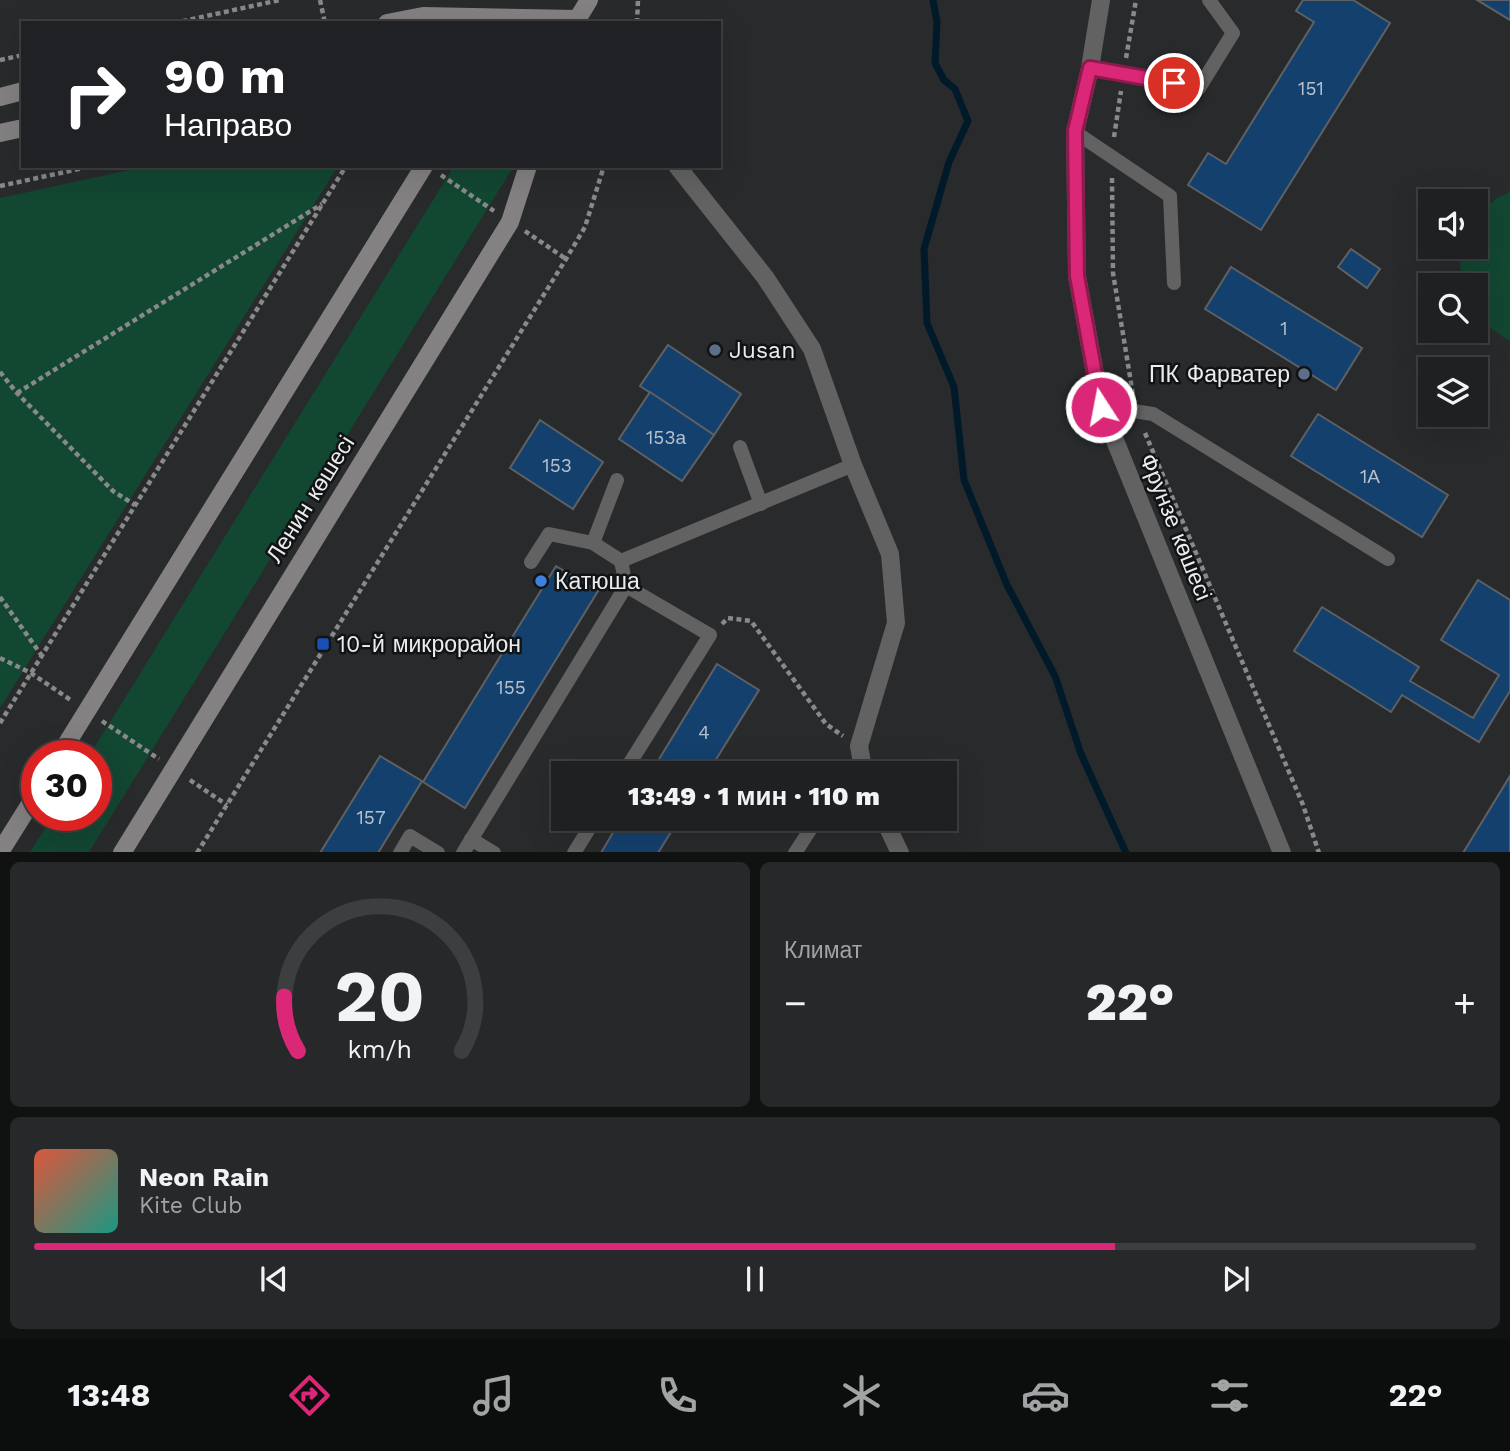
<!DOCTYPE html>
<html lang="ru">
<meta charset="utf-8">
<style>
body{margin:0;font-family:"Work Sans",sans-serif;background:#26282a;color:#f1f3f6;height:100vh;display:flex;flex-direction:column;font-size:26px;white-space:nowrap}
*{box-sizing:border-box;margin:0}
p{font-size:23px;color:#a1a3a5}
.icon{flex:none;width:38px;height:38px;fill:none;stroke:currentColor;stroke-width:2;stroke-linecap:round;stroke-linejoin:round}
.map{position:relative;height:852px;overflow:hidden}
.side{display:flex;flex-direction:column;gap:10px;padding:10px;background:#101212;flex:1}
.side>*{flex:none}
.banner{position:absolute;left:21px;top:21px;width:700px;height:147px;border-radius:0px;box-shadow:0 7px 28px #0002,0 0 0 2px #3c3e3f;background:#202124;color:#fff;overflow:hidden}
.controls{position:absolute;left:1418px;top:189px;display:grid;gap:14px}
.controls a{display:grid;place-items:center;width:70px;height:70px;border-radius:0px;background:#1e2021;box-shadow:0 7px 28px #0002,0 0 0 2px #3c3e3f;font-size:35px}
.speed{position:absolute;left:21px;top:740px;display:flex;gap:14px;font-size:35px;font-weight:700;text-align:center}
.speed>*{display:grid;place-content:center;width:91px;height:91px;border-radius:50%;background:#1e2021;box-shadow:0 7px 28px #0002,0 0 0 2px #3c3e3f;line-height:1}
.speed .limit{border:10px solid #d22;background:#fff;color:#111}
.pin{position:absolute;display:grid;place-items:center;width:60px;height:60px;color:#fff;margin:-30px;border:4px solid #fff;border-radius:50%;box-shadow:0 2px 7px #0007}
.me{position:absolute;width:77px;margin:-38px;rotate:349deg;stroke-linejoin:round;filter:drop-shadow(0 0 5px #0008)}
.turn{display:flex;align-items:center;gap:24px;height:147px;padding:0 28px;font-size:32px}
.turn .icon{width:91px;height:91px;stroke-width:2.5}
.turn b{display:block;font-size:49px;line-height:60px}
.big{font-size:52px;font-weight:800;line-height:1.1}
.side .card{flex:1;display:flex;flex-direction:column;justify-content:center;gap:10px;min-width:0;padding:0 24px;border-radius:10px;background:#26282a}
.side .dial{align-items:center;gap:0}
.dial svg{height:182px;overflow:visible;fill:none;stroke:#3c3e3f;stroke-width:7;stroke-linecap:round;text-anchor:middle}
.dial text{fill:#f1f3f6;stroke:none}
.song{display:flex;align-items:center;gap:21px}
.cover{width:84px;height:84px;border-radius:10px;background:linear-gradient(135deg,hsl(10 70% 55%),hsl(170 70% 35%))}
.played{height:7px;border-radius:4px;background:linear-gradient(90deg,#db2777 75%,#3c3e3f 75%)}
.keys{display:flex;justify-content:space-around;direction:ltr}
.heat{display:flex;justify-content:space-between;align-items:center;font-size:38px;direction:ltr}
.side .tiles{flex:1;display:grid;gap:10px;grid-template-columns:1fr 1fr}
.card:last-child{grid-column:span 2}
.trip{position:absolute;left:551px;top:761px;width:406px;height:70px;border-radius:0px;background:#1e2021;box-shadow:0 7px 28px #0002,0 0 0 2px #3c3e3f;font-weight:800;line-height:70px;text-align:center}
.dock{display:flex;height:112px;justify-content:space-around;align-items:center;background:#0c0d0d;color:#a1a3a5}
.dock .icon{width:49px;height:49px}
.dock .on{color:#db2777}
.dock b{font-size:32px;color:#f1f3f6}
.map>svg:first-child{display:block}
.green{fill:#124732}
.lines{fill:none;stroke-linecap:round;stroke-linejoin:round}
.stream{stroke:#001a29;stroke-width:7}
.building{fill:#14406d;stroke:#5e6063;stroke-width:2}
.path{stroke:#88898b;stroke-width:4.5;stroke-dasharray:5 3.5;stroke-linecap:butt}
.lane{stroke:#636262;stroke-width:14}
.street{stroke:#636262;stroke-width:18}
.secondary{stroke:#838181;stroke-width:18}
.route-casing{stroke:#8e194d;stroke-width:18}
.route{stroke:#db2777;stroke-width:12}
.service-dot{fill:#5c6f8a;stroke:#121314;stroke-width:2.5}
.shop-dot{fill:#3f7fe0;stroke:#121314;stroke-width:2.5}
.transit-dot{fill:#1a4fb4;stroke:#121314;stroke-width:2.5}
.labels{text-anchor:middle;stroke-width:5;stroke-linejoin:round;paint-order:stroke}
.number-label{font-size:19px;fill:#b5c1cd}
.poi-label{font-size:23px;fill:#ebeced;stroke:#121314;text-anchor:start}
.street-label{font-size:23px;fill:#ebeced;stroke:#121314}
</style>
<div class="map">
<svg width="1510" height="853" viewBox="0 0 1510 853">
<rect width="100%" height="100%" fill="#282a2c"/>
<g class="green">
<path d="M148,166H338L0,708V198Z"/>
<path d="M454,166H512V169L89,852H30L53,816H96V756H89Z"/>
<path d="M1510,192V341C1480,322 1475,321 1475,285H1461L1460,247H1475V216L1497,198Z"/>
</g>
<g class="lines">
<path class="stream" d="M933,0L937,22L935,63L944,80L955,89L968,121L949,162L924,249L927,323L954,387L964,480L1007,585L1055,676L1081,754L1126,853"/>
</g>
<g class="building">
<path d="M1303,0H1353L1390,23L1261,230L1188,185L1208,153L1226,164L1314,22L1296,11Z"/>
<path d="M1477,0H1510V20Z"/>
<path d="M1351,249L1380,269L1367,288L1338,267Z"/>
<path d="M1231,267L1362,348L1336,390L1205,309Z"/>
<path d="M668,345L741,394L714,435L640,386Z"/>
<path d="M650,392L714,435L682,481L619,439Z"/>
<path d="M1318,414L1448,495L1422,537L1291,456Z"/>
<path d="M540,420L603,462L573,509L510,468Z"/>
<path d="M556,566L598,591L465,808L423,782Z"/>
<path d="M1478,580L1510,600V691L1479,742L1402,695L1391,712L1294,651L1322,607L1419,667L1410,681L1473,718L1499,675L1441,640Z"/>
<path d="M717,664L759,690L707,774H650Z"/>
<path d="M380,756L422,781L378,853H320Z"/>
<path d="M1510,776V853H1463Z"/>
<path d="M621,819H679L658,853H601Z"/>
</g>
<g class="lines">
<g class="path">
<path d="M320,0L325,23"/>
<path d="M174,23L280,0"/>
<path d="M637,23L638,0"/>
<path d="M1126,58L1136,0"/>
<path d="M0,60L23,55"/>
<path d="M1114,137L1121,91"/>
<path d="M441,175L494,211"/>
<path d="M1112,178L1113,273L1133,395"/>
<path d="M0,186L93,166"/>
<path d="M525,231L566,259"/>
<path d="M0,372L17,393L113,491L135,505"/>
<path d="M17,393L322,204"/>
<path d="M1145,433L1303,805L1319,853"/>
<path d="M0,597L42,656"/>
<path d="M722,624L728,618L751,621L826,724L843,736"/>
<path d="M0,658L31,673L72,701"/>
<path d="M102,721L159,759"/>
<path d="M0,723L346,166"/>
<path d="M190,780L227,805"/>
<path d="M197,853L566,259L585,227L604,166"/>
</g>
<g class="lane">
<path d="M1090,68L1199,88L1233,33L1209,0"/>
<path d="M1075,132L1170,196L1174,283"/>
<path d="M1101,406L1153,414L1388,559"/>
<path d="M740,447L761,504"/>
<path d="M593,543L617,480"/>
<path d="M531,562L549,534L593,543L621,561L853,465"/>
<path d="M623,774L710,635L626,586"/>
<path d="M471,839L494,853"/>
<path d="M400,853L410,836L438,853"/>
<path d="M463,853L626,586L621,561"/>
<path d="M574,853L595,819"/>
<path d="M795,853L817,819"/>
</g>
<g class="street">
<path d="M1101,0L1090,68L1075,132L1077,276L1101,406L1282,853"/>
<path d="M677,166L765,277L812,349L853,465L890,554L896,623L859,746L864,774"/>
<path d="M884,819L900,853"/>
</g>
<g class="secondary">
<path d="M387,23L423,16L577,19"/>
<path d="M575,23L589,0"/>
<path d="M0,97L23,91"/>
<path d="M0,133L23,128"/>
<path d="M59,756L424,166"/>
<path d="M0,852L37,793"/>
<path d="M122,853L510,222L528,166"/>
</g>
</g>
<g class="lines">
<defs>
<path id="route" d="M1101,407L1077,276L1075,131L1090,68L1174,83"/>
</defs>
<use href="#route" class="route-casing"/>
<use href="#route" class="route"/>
</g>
<g class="service-dot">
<circle cx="715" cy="350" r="7"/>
<circle cx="1304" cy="374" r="7"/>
</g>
<circle class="shop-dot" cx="541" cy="581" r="7"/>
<rect class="transit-dot" x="316" y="637" width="14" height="14" rx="3.5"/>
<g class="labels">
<g class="number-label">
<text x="1311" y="95">151</text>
<text x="1284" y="335">1</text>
<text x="666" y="444">153а</text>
<text x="557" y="472">153</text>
<text x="1370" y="483">1А</text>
<text x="511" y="694">155</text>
<text x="704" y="739">4</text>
<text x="371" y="824">157</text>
</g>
<g class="poi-label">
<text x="729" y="358">Jusan</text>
<text x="1290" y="382" text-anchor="end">ПК Фарватер</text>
<text x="555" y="589">Катюша</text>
<text x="337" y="652">10-й микрорайон</text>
</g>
<g class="street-label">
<text transform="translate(310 499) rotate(-58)" y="8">Ленин көшесі</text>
<text transform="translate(1176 527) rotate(68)" y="8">Фрунзе көшесі</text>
</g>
</g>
</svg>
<div class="controls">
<a><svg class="icon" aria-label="sound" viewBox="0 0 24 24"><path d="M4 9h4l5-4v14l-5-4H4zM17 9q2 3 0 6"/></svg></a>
<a><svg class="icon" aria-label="search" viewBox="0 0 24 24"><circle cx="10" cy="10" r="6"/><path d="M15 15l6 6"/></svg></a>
<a><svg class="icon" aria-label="layers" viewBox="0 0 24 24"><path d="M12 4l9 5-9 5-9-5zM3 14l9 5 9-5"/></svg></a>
</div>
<div class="speed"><div class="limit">30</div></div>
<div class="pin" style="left:1174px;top:83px;background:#d93025"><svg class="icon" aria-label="arrive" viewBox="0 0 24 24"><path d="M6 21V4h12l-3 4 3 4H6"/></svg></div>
<svg class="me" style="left:1101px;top:407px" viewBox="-20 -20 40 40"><circle r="17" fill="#db2777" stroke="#fff" stroke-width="3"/><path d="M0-11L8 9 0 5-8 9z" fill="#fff"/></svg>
<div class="trip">13:49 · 1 мин · 110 m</div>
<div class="banner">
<div class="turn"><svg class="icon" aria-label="right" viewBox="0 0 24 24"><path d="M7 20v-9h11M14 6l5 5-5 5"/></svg><div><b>90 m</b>Направо</div></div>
</div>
</div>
<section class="side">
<div class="tiles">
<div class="card dial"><svg viewBox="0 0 100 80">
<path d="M14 69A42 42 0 1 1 86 69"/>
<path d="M14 69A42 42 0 0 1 8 45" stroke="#db2777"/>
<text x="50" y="56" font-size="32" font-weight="700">20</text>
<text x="50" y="72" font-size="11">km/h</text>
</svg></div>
<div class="card"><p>Климат</p>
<div class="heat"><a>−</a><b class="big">22°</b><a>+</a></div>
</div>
<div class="card">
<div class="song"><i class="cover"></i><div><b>Neon Rain</b><p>Kite Club</p></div></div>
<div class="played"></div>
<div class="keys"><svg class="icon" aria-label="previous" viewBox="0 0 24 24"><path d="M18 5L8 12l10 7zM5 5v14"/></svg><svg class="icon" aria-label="pause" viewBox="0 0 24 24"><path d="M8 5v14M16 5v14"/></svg><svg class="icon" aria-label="next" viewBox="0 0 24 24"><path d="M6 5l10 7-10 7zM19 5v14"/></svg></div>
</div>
</div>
</section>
<nav class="dock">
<b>13:48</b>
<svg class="icon on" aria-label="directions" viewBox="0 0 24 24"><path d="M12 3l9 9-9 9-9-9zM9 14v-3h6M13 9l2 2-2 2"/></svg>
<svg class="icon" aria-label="music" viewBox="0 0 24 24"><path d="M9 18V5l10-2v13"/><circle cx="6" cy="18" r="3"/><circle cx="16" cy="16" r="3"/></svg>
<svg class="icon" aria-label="phone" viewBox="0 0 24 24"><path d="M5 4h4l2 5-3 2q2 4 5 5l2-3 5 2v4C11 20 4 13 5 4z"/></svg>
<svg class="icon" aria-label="climate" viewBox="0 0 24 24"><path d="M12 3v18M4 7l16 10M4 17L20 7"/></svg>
<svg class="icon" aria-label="car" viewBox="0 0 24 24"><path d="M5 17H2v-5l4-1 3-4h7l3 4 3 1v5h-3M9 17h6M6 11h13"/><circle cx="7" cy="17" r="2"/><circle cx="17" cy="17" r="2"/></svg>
<svg class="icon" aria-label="filters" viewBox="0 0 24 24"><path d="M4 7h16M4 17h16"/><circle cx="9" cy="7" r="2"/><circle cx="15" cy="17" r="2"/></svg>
<b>22°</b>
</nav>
